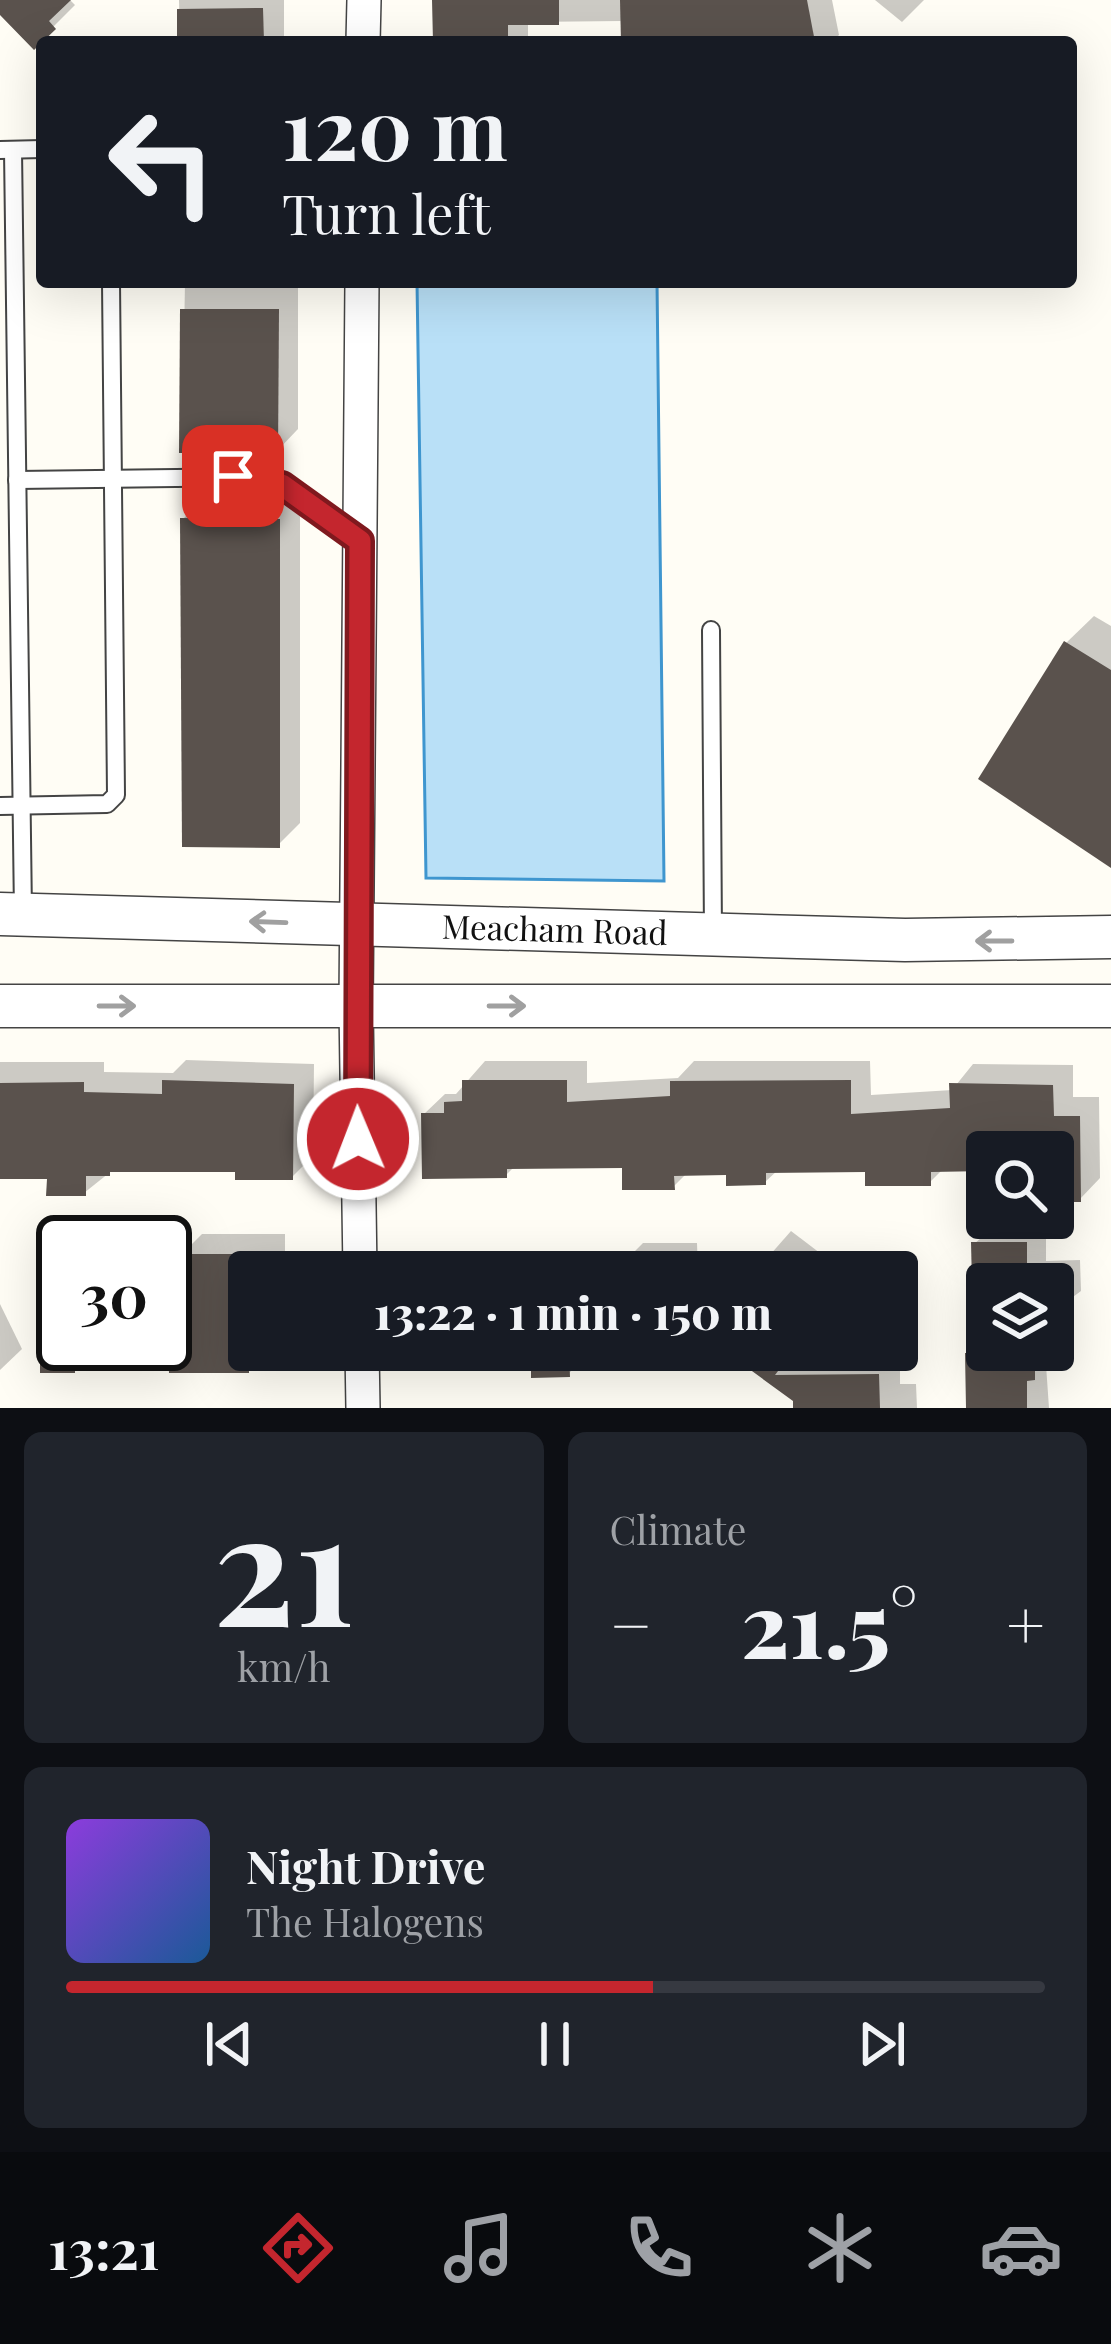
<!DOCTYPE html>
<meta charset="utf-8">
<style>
body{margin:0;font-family:"Playfair Display",serif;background:#20242c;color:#f1f3f6;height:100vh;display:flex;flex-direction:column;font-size:45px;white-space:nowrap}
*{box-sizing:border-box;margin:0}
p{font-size:39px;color:#9ea1a6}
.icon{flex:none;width:66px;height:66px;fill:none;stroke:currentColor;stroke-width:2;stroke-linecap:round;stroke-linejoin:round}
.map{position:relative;height:1408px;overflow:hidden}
.panel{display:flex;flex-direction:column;gap:24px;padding:24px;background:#0d0f14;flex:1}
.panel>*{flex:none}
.hud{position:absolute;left:36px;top:36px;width:1041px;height:252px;border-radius:12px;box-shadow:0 12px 48px #0002;background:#171b24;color:#f1f3f6;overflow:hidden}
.buttons{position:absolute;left:966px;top:1131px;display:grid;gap:24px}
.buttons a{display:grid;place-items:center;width:108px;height:108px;border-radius:12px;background:#171b24;box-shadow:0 12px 48px #0002;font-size:60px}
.speed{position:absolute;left:36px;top:1215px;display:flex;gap:24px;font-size:60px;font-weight:700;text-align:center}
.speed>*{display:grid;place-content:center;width:156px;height:156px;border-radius:50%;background:#171b24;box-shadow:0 12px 48px #0002;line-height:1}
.speed .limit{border:6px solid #111;border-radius:18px;background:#fff;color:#111}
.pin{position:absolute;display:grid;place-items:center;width:102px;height:102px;color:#fff;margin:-51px;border-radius:24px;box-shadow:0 6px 18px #0006}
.me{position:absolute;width:132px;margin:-66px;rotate:359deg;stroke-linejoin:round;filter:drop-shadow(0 0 9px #0008)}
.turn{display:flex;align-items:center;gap:42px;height:252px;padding:0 48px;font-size:54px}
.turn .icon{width:156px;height:156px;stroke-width:2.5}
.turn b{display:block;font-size:84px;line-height:102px}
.big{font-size:90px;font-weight:800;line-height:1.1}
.panel .card{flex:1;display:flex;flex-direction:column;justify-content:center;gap:18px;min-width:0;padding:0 42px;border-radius:18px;background:#20242c}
.panel .dial{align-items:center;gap:0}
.dial b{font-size:156px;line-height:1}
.song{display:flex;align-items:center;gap:36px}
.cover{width:144px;height:144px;border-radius:18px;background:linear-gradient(135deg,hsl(270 70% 55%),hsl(210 70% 35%))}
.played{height:12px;border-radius:6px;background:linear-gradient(90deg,#c4262e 60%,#363941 60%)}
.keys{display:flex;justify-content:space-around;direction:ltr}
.heat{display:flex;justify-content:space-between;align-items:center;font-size:66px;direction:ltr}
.panel .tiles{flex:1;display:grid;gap:24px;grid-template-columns:1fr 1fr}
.card:last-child{grid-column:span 2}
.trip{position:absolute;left:228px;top:1251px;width:690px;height:120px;border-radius:12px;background:#171b24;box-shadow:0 12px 48px #0002;font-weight:800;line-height:120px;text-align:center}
.tabs{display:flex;height:192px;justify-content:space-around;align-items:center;background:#090b0e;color:#9ea1a6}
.tabs .icon{width:84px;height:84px}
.tabs .active{color:#c4262e}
.tabs b{font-size:54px;color:#f1f3f6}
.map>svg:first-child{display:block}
.water{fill:#b9e0f7;stroke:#3f96cf;stroke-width:3}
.shadow{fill:#0003;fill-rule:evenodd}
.building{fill:#5a524d}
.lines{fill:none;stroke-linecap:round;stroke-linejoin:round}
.service-casing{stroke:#444;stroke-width:20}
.minor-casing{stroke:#444;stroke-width:36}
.tertiary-casing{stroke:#444;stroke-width:45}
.service{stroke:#fff;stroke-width:16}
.minor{stroke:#fff;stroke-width:33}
.tertiary{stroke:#fff;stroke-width:42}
.oneway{stroke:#a0a0a0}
.route-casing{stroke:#7f191e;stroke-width:30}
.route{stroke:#c4262e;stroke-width:21}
.labels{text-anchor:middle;stroke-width:12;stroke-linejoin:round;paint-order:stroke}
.street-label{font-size:33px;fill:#111;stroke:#fff}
</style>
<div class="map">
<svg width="1111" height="1408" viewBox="0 0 1111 1408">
<rect width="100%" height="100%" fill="#fffdf5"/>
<path class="water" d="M417,282H657L664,881L426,878Z"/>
<g class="shadow">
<path d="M0,0H70L75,5L34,46L0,10Z"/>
<path d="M179,0H284V42H180Z"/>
<path d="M435,0H832L839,35L832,42H624L623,21L528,22V42H436Z"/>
<path d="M875,0H924L902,22Z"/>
<path d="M185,282H298V429L277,451L182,450Z"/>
<path d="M204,498L300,499V823L278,845L183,519Z"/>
<path d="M1094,616L1111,626V864L1066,643Z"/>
<path d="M186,1060L314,1064L313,1156L292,1177L238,1169H114L84,1193L50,1176H0V1062H104V1072L173,1073Z"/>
<path d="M485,1061H587V1083L678,1078L694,1061H870L871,1095L952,1090L973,1064L1073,1065V1097H1099L1100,1178L1080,1199H1053V1152H987V1168H944L929,1183L868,1169L778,1170L765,1182L729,1172L687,1173L673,1187L625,1165L515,1166L506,1175L424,1114L445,1094H456Z"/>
<path d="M1004,1218H1046V1261L1080,1260L1081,1291L1054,1311V1357L1046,1365L1049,1408H967L968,1355L976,1347L974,1244ZM987,1284H1053V1350H987Z"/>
<path d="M791,1231L845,1272H755Z"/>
<path d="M202,1234H285V1251H322V1272H249V1350H288L268,1370H172L171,1350H140V1345L96,1346L74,1370H43L42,1271L63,1249V1344H165V1250H186Z"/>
<path d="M643,1243H697L698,1272H423L444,1251L632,1254Z"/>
<path d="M0,1304L22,1349L0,1370Z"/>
<path d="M423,1350H662L656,1356L586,1357L568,1374L534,1368H459V1355H423Z"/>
<path d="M731,1350L900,1354V1384H916L917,1408H796V1400Z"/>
</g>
<g class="building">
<path d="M0,0H71L49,21L56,29L34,50L0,15Z"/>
<path d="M432,0H559V25H508V42H433Z"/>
<path d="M620,0H807L815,42H621Z"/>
<path d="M263,8L264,42H177V9Z"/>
<path d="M180,309H279L278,454L179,453Z"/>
<path d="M180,518L280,519V848L182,847Z"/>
<path d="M1064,641L1111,670V868L978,779Z"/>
<path d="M162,1080L294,1084L293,1180H235V1172H110V1176H86V1196H46L47,1179H0V1083L84,1082V1092L162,1094Z"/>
<path d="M462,1080H567V1102L670,1096V1081L851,1080V1114L950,1108L949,1083L1053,1085L1054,1116H1080L1081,1202H1053V1152H987V1171L931,1172V1186H865V1172L766,1173V1185L726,1186V1175L674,1176L675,1190H622V1168L507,1169V1178L422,1179L421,1113H444V1102L462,1101Z"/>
<path d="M971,1242H1027V1284H972Z"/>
<path d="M178,1254H249V1373H169L165,1271H178Z"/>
<rect x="40" y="1344" width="35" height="29"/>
<path d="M531,1350H569L570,1377L531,1378Z"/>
<path d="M723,1350H794L775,1375L879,1374L880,1408H793V1401Z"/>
<path d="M965,1353H1035V1380L1027,1381V1408H966Z"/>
</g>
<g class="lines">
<defs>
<g id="service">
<path d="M0,150L42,149"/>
<path d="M13,150L23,913"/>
<path d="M17,480L255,477L304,498L358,539"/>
<path d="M711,630L713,935"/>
<path d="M0,806L107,804L116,795L111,282"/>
</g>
<g id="minor">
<path d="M363,42L364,0"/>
<path d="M360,1272L356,1006L362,282"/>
<path d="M362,1350L363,1408"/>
</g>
<g id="tertiary">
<path id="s1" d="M0,914L905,940L1111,937"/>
<path d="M0,1006H1111"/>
</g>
</defs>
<use href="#service" class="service-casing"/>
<use href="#minor" class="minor-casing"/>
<use href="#tertiary" class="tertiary-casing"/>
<use href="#service" class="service"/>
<use href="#minor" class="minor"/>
<use href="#tertiary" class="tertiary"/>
</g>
<defs><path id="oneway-shaft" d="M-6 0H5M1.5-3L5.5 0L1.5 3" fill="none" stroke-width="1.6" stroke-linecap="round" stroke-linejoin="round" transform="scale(3)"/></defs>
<g class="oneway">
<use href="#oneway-shaft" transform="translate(268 922) rotate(-178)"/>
<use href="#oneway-shaft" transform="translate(994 941) rotate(-180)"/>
<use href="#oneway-shaft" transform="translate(117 1006)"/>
<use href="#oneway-shaft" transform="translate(507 1006)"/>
</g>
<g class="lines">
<defs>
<path id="route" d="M233,476L282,485L360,541L358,1139"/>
</defs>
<use href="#route" class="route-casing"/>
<use href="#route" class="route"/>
</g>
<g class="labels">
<g class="street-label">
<text dy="12" stroke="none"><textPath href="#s1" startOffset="555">Meacham Road</textPath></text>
</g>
</g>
</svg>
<div class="buttons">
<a><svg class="icon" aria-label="search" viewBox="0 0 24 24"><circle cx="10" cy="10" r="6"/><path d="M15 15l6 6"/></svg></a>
<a><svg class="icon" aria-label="layers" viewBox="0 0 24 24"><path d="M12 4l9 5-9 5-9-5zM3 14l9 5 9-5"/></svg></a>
</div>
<div class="speed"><div class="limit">30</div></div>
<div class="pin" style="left:233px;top:476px;background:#d93025"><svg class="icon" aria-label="arrive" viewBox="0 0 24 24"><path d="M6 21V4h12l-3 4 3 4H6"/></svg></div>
<svg class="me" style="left:358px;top:1139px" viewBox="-20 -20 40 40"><circle r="17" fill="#c4262e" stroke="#fff" stroke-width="3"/><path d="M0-11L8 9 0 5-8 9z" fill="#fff"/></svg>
<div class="trip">13:22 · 1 min · 150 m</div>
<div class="hud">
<div class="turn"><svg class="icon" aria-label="left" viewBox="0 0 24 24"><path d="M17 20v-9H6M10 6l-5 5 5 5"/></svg><div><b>120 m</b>Turn left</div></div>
</div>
</div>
<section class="panel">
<div class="tiles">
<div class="card dial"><b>21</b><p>km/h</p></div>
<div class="card"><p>Climate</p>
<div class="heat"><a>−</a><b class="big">21.5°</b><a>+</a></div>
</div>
<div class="card">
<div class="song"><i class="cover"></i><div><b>Night Drive</b><p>The Halogens</p></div></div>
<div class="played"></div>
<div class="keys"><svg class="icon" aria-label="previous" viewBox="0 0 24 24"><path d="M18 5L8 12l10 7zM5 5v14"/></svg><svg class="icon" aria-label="pause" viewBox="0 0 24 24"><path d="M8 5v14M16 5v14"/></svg><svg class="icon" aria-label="next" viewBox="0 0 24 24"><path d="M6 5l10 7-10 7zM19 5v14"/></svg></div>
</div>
</div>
</section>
<nav class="tabs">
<b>13:21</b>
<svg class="icon active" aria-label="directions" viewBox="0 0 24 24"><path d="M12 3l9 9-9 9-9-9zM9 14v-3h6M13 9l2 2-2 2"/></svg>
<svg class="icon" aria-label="music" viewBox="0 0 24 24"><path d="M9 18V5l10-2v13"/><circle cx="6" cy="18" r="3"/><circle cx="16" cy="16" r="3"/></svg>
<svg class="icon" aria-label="phone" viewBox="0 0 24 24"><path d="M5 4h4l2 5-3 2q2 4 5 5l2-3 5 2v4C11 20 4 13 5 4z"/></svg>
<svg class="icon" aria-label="climate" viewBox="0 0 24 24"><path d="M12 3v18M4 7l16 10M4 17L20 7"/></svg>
<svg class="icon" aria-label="car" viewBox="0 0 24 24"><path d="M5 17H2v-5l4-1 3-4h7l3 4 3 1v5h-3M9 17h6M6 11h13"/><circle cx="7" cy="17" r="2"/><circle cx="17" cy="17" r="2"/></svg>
</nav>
